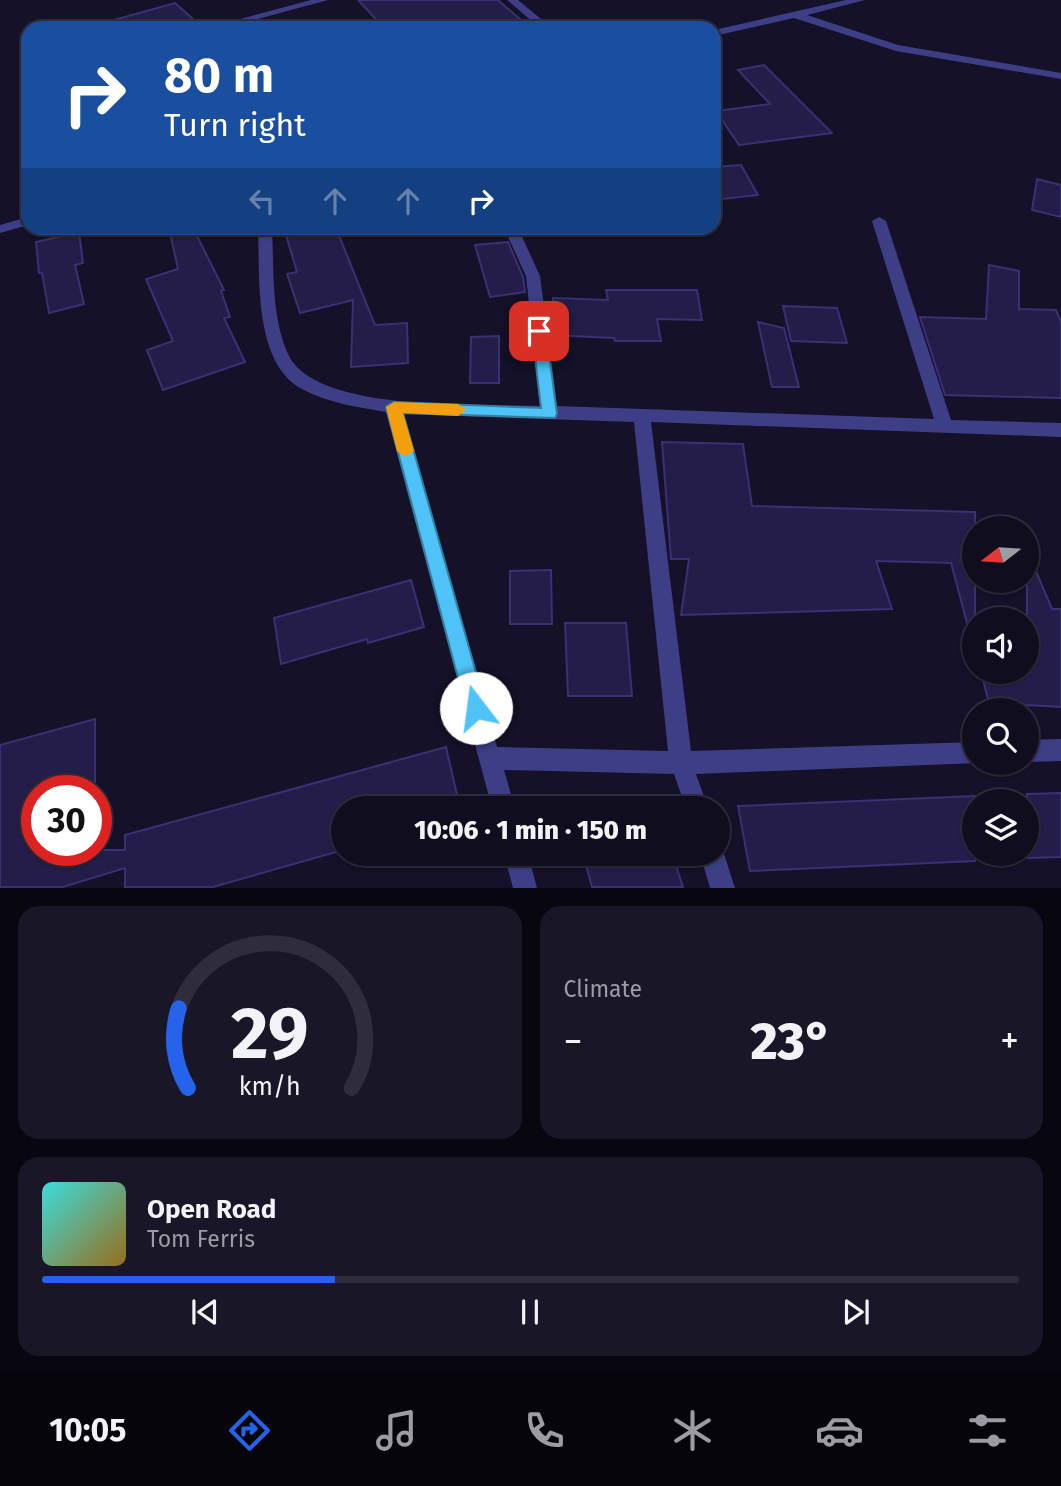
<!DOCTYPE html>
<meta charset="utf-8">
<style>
body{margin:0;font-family:"Fira Sans",sans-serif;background:#181627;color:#f1f3f6;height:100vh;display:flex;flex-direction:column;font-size:26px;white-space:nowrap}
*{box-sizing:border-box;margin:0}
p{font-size:23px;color:#9b9ca4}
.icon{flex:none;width:38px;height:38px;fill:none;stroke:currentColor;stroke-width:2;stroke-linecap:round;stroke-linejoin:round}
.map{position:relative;height:888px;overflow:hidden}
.panel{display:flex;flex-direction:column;gap:18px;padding:18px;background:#080710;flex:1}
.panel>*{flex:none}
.guide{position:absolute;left:21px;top:21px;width:700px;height:214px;border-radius:21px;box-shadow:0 2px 5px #0004,0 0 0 2px #2f2d3c;background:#1a4fa0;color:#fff;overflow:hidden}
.needle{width:46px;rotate:253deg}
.buttons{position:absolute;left:962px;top:516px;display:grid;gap:14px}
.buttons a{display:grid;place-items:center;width:77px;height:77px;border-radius:50%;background:#0f0d1e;box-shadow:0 2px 5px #0004,0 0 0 2px #2f2d3c;font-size:35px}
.speed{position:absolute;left:21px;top:775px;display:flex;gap:14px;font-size:35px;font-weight:700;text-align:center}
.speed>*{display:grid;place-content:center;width:91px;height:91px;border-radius:50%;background:#0f0d1e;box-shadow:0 2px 5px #0004,0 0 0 2px #2f2d3c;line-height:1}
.speed .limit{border:10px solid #d22;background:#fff;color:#111}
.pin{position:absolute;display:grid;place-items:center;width:60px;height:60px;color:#fff;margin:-30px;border-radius:14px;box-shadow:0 4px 10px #0006}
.me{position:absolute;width:77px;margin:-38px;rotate:345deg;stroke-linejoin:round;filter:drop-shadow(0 0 5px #0008)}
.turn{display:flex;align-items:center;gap:24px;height:147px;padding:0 28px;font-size:32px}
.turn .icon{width:91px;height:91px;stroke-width:2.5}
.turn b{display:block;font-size:49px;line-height:60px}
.lanes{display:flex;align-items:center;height:66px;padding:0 28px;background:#0003;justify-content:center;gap:35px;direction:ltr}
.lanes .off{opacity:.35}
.big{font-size:52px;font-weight:800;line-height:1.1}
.panel .tile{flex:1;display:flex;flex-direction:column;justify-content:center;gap:10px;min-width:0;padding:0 24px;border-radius:21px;background:#181627}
.panel .dial{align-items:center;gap:0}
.dial svg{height:182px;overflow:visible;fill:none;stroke:#2f2d3c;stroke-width:7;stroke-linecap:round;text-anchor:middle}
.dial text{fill:#f1f3f6;stroke:none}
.song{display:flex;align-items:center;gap:21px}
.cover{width:84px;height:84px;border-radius:10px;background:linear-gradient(135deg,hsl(180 70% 55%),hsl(40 70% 35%))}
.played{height:7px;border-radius:4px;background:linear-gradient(90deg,#2563eb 30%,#2f2d3c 30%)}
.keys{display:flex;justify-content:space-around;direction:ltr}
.heat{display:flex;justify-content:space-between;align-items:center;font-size:38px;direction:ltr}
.panel .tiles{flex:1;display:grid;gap:18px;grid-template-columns:1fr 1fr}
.tile:last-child{grid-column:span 2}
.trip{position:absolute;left:331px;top:796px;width:399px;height:70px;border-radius:35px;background:#0f0d1e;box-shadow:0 2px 5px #0004,0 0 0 2px #2f2d3c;font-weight:800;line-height:70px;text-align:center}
.tabs{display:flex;height:112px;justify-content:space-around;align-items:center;background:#06050c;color:#9b9ca4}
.tabs .icon{width:49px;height:49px}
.tabs .current{color:#2563eb}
.tabs b{font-size:32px;color:#f1f3f6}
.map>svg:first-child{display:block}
.building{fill:#241d49;stroke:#3a3074;stroke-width:2}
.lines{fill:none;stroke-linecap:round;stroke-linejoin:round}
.minor{fill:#3d3e86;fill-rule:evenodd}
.route{fill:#4fc3f7;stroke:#337fa1;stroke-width:2}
.slow{fill:#f59e0b}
</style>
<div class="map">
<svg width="1061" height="888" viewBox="0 0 1061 888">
<rect width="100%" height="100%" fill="#141128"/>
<g class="building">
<path d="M358,0H498L530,28H384Z"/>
<path d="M175,3L203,28H111L110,21Z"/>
<path d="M764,65L832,133L739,145L716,111L770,104L738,70Z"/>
<path d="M741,165L758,195L714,200V167Z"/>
<path d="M1037,179L1061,185V217L1032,210Z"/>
<path d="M169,228H193L224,290L221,291L230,317L224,318L245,362L163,390L147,350L173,341L146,279L178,269Z"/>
<path d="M284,228H336L375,325L407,323L408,363L351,367L353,300L300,313L287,274L297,272Z"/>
<path d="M79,232L83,263L75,265L84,304L49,313L42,273H39L36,242Z"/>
<path d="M508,242L523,277L525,292L490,297L475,245Z"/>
<path d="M989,265L1019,271V309L1056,310L1061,322V398L945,395L920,317L986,319Z"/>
<path d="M606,290H697L702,320L657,319L661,341H615L614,338L551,335L553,298L608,300Z"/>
<path d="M783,306L837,308L847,343L791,341Z"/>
<path d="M758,322L784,328L799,387H772Z"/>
<path d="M499,336V383H470L471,337Z"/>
<path d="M662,442L743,444L752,506L975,512V622L967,623L951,563L876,561L892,609L681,615L689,559H671Z"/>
<path d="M1027,550L1052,609H1061V707L989,703L981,672H1027Z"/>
<path d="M551,570L552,624H510V571Z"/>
<path d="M411,580L424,627L368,643L367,639L281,664L274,618Z"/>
<path d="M565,623H626L632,696H568Z"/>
<path d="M95,719V791H37V850H125V835L446,747L460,808H343V850L213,887H125V868L63,887H0V745Z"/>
<path d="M1061,793V857L1027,858V794Z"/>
<path d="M975,796V861L750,871L738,806Z"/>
<path d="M583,854H672L683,887H592Z"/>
</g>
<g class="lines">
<g class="minor">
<path d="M311,0H328L225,28H207Z"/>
<path d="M507,0H518L552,28H540Z"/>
<path d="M846,0H865L807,15L898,45L1061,73V79L896,51L794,18L714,36V30Z"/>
<path d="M28,217V225L0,233V225Z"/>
<path d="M879,217L886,221L951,420L1061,423V437L651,422L691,751L975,742V763H978L696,774L708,808H686L674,774L504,770L515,808H492L386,412C358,407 327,403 302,389C253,363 260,276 258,228H272C274,269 271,316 288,354C314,413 482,404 540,406L526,276L504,228H518L540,276L557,406L934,419L872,221ZM403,414L634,422L668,751L497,747Z"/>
<path d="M1061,739V761L1027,762V740Z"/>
<path d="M718,844L724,854L735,888H710L700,854H718Z"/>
<path d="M504,854H528L537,888H513Z"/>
</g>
</g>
<path class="route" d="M539,326L546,331L557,414L555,418L403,413L486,708L483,715L476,718L469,715L466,708L386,407L394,402L541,408L532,331Z"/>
<path class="slow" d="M394,402L458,404L466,410L458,416L403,413L414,451L405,457L397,451L386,407Z"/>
</svg>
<div class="buttons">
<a><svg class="needle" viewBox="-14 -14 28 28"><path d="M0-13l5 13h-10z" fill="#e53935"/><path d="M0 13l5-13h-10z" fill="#9b9ca4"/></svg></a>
<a><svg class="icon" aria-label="sound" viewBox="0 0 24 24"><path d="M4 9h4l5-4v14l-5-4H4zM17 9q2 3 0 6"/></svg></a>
<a><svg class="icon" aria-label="search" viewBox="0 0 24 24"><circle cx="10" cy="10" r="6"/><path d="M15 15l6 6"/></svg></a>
<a><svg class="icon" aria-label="layers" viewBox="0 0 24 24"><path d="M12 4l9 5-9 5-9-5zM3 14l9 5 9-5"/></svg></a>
</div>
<div class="speed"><div class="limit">30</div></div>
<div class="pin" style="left:539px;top:331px;background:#d93025"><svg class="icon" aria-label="arrive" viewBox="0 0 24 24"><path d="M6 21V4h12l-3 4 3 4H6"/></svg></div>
<svg class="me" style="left:476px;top:708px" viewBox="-20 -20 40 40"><circle r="19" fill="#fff"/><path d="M0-13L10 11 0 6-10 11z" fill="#4fc3f7"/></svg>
<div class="trip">10:06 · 1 min · 150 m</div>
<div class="guide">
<div class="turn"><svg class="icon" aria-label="right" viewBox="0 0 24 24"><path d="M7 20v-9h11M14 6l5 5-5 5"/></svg><div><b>80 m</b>Turn right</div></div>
<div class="lanes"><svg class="icon off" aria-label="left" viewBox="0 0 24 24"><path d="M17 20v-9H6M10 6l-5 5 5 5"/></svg><svg class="icon off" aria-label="ahead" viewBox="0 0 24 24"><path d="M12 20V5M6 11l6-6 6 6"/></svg><svg class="icon off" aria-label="ahead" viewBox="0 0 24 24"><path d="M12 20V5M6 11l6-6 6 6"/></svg><svg class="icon" aria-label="right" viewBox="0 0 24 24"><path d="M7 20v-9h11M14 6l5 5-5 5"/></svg></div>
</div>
</div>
<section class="panel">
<div class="tiles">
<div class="tile dial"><svg viewBox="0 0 100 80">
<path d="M14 69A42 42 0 1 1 86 69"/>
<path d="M14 69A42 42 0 0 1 10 34" stroke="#2563eb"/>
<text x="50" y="56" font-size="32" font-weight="700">29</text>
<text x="50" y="72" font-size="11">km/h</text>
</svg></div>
<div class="tile"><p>Climate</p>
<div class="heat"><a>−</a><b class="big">23°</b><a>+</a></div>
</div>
<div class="tile">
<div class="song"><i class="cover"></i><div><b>Open Road</b><p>Tom Ferris</p></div></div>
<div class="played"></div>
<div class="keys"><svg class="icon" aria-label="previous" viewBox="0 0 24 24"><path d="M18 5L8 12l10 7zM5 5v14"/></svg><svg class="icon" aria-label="pause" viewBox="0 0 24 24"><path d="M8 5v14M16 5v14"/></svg><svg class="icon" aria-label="next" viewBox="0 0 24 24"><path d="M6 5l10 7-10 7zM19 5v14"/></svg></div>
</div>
</div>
</section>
<nav class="tabs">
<b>10:05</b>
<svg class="icon current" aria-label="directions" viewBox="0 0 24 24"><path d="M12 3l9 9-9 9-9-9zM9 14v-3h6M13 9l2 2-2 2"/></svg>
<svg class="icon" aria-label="music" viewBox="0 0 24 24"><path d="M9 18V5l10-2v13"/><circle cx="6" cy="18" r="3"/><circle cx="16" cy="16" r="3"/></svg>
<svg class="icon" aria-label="phone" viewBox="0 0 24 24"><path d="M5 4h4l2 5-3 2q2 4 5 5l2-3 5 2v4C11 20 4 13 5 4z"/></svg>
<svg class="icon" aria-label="climate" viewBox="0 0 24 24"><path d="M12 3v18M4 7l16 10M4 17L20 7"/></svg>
<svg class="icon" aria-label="car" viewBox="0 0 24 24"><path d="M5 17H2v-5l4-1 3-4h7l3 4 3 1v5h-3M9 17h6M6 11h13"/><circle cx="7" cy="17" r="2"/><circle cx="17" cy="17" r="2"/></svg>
<svg class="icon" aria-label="filters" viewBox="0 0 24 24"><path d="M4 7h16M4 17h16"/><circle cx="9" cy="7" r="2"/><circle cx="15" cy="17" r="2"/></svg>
</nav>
